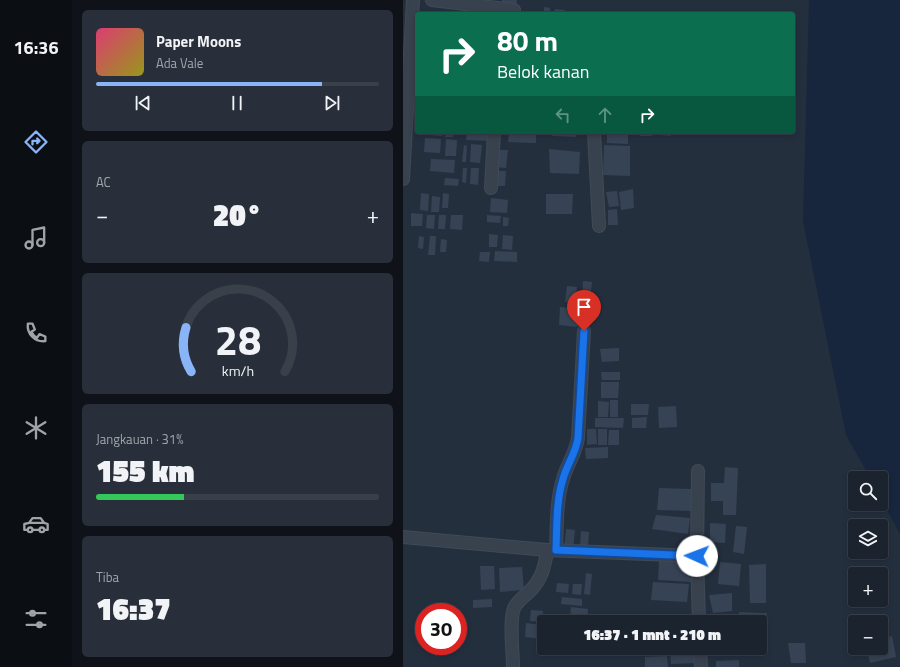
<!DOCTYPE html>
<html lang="id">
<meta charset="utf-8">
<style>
body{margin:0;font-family:"Titillium Web",sans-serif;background:#282f3a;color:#f1f3f6;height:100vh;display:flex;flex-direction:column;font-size:15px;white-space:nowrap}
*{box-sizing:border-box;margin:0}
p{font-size:13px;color:#a0a4aa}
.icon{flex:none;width:22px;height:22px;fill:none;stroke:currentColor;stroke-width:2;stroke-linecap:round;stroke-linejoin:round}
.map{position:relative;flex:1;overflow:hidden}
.panel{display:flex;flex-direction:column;gap:10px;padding:10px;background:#0f1319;width:331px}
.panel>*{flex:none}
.banner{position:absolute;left:12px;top:12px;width:380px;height:122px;border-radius:4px;box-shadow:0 2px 6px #0003,0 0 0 1px #39404a;background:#0b6e4f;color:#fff;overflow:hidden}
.tools{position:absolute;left:445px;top:471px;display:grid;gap:8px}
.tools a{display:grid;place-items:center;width:40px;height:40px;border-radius:4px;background:#1b232e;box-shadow:0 2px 6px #0003,0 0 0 1px #39404a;font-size:20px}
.speed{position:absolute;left:12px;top:603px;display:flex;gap:8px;font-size:20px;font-weight:700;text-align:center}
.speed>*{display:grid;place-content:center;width:52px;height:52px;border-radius:50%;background:#1b232e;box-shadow:0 2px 6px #0003,0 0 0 1px #39404a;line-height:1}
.speed .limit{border:6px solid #d22;background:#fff;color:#111}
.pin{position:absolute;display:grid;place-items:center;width:34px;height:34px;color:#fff;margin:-41px -17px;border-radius:50% 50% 50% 0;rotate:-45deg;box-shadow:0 0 4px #0007}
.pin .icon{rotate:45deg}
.me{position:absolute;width:44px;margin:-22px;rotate:272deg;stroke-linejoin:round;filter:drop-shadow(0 0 3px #0008)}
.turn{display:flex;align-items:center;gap:14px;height:84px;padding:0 16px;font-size:18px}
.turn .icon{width:52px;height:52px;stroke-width:2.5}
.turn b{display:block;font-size:28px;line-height:34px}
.lanes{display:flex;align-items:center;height:38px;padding:0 16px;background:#0003;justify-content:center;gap:20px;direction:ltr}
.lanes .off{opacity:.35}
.big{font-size:30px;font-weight:800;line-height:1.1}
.panel .widget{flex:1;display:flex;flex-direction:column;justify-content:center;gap:6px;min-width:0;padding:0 14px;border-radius:6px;background:#282f3a}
.panel .dial{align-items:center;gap:0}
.dial svg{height:104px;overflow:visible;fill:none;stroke:#39404a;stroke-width:7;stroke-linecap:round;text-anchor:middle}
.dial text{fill:#f1f3f6;stroke:none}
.song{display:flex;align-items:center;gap:12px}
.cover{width:48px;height:48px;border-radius:6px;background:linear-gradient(135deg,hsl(340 70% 55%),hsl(60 70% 35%))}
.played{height:4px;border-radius:2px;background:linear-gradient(90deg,#8ab4f8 80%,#39404a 80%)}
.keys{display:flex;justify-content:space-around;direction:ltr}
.heat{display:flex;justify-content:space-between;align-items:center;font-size:22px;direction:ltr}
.charge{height:6px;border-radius:3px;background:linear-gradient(90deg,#34c759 31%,#39404a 0)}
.trip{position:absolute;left:134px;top:615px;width:230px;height:40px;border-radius:4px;background:#1b232e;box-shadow:0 2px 6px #0003,0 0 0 1px #39404a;font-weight:800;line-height:40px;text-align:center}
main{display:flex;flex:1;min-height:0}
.menu{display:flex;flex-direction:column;width:72px;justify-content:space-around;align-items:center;background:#0b0e12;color:#a0a4aa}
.menu .icon{width:28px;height:28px}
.menu .active{color:#8ab4f8}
.menu b{font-size:18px;color:#f1f3f6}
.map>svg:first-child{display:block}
.water{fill:#17263c}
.building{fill:#364354}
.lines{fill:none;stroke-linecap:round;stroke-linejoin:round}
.minor-casing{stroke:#414a57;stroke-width:14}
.minor{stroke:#38414e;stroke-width:12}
.route-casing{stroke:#114b97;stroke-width:10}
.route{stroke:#1a73e8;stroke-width:7}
</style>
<main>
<nav class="menu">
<b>16:36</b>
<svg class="icon active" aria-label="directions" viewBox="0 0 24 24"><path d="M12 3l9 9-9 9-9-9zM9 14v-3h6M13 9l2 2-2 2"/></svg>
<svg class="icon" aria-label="music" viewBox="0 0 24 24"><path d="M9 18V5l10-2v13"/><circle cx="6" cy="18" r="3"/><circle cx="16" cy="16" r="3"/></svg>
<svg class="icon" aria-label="phone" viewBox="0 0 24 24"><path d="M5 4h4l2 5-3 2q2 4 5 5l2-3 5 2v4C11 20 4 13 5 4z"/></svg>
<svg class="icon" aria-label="climate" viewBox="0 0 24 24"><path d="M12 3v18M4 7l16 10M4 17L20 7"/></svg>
<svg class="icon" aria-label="car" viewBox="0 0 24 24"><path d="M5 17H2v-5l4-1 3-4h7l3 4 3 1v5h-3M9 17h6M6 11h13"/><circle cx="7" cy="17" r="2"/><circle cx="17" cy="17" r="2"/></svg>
<svg class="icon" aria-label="filters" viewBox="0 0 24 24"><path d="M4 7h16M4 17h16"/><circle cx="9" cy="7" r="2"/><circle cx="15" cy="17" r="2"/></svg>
</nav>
<section class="panel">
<div class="widget">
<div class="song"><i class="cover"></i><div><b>Paper Moons</b><p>Ada Vale</p></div></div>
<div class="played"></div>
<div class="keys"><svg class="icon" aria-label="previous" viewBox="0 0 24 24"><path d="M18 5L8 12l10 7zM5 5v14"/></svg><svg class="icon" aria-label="pause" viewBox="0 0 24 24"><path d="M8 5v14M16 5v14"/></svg><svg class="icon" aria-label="next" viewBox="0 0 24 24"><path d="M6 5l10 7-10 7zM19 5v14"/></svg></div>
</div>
<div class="widget"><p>AC</p>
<div class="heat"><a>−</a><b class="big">20°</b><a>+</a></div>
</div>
<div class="widget dial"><svg viewBox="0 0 100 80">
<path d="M14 69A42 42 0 1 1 86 69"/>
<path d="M14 69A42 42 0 0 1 10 35" stroke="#8ab4f8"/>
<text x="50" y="56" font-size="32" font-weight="700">28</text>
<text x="50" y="72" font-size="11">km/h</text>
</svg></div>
<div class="widget"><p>Jangkauan · 31%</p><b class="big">155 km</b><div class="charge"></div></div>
<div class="widget"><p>Tiba</p><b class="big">16:37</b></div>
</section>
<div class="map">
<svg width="497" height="667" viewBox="0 0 497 667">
<rect width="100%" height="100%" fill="#242f3e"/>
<path class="water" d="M406,0H497V534L478,499V478H467L443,435L400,221Z"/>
<g class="building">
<path d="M99,0H114L113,6L99,5Z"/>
<path d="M141,7L147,8V14H141Z"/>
<path d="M63,9L76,10V14H63Z"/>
<path d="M152,9L162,10L161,14H151Z"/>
<path d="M27,132H40L39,136L26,135Z"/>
<path d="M43,132H50V137H42Z"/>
<path d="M106,132H133V143L105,142Z"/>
<path d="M150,132H174L173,137L149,136Z"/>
<path d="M204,132H225V144L204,143Z"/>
<path d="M235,132H251V133L249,136H237Z"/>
<path d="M257,132H268V136L257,135Z"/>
<path d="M64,134L89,135V141L63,140Z"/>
<path d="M22,138L38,139L37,153L21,152Z"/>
<path d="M43,139L54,140L53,156H42Z"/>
<path d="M68,144L79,145L77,163L67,162Z"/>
<path d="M61,145L64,146L63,162H59Z"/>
<path d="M201,145L227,146V176L200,175Z"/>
<path d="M146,149L177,152L176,174L147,173Z"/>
<path d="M93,150H105L103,168L92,167Z"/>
<path d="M28,159L52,160L51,173L27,171Z"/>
<path d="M60,168H64L63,183L59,182Z"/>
<path d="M68,168H76L75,185L67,184Z"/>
<path d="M92,171H103L102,186H91Z"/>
<path d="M42,178L56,179L55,186L41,185Z"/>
<path d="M230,189L231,208L218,210L216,192Z"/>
<path d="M214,191L216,206L206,207L203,192Z"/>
<path d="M18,193L26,194L25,211L17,210Z"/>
<path d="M40,193L46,194L45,208H39Z"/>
<path d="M143,194H170L169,214H143Z"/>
<path d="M29,196L37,197L36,212H28Z"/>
<path d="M88,198L105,200L104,213L87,212Z"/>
<path d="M214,209L215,225H205V210Z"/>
<path d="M8,213L20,214L19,226H8Z"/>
<path d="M24,215H32L31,229L23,228Z"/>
<path d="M36,215H43L42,229H35Z"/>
<path d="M48,215H60L59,230L47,229Z"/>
<path d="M84,215L98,216L97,223L84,222Z"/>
<path d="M100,217L106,218L105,226H100Z"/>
<path d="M86,234L95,235L94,247H86Z"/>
<path d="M100,235L110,236L109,250L99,249Z"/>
<path d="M16,236L21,237L20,249L15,248Z"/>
<path d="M27,236H33L32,255H25Z"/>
<path d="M38,239L44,240L43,252H37Z"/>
<path d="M92,251L114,252V262L91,261Z"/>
<path d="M77,252H87L86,262L76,261Z"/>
<path d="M180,281L189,282L187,300L179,299Z"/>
<path d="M164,286L174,287L172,303L162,302Z"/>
<path d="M157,307L177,309L175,327L156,325Z"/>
<path d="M216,348V361L199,362L197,349Z"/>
<path d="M198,372H217V380H199Z"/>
<path d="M198,382H216L215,398H198Z"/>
<rect x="207" y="400" width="8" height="17"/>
<path d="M195,401L206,402L205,417H195Z"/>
<path d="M228,404H246L245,415H228Z"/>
<path d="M273,406L274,427L256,428L255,407Z"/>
<path d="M244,417L243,428H229V418Z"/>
<path d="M192,418H221L220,428L192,427Z"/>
<path d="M184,429H193L194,444L184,445Z"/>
<rect x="195" y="429" width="9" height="16"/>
<path d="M206,430H216V445H205Z"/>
<path d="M205,447V458L183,459L182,448Z"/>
<path d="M322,467L335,468L333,515H320V501H308V483H321Z"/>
<path d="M256,488L288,489V511L254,510Z"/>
<path d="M253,515L287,518L285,534L249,529Z"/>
<path d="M307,523L323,524L322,543L307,542Z"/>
<path d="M333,526L344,527L341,554L330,552Z"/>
<path d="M163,529L172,530L170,551L161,550Z"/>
<path d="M178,531L186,532L185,547H177Z"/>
<path d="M256,561L289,563L288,582L255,580Z"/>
<path d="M317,562L338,564L336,586L315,584Z"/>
<path d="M363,564V603H347L346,565Z"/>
<path d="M77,566H91L92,589L78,590Z"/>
<path d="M119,567L121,590L97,592L96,568Z"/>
<path d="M183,573L189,574L187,595L181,594Z"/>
<path d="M250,582L286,584L284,602L248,600Z"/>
<path d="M154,583L166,584L165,593L153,592Z"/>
<path d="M170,584H179L178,595L169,594Z"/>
<path d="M329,593V611L310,613L306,595Z"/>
<path d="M159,597L179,599V606L158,604Z"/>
<path d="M89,599V607L70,608V600Z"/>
<path d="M168,607L185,609L184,622L167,621Z"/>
<path d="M128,610L140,611L139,622L127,621Z"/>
<path d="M336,612L364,613L361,633H357V622H336Z"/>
<path d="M291,618V622H278V619Z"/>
<path d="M123,623L139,625L138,639L122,637Z"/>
<path d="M489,636L493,657L467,663L464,648H478V638Z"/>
<path d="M385,643H402L403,663H388Z"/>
<path d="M241,648H266V653L241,654Z"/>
<path d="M267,648H292L293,663L268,664Z"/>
<path d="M309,648H331V653L311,654Z"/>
<path d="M264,656L265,667H242V657Z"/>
<path d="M336,660V667H313V661Z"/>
</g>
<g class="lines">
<defs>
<g id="minor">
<path d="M29,0L111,10"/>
<path d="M191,132L196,226"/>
<path d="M0,179L10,0"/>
<path d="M88,188L91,132"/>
<path d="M295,471L294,556L296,622"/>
<path d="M0,537L144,550L294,556"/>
<path d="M153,550C154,527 153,501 160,479C164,464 173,453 175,438L181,331"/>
<path d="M297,648L298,667"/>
<path d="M110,667C110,651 106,622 111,608C115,600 122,596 128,590C139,578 142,566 144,550"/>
</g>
</defs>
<use href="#minor" class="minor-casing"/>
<use href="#minor" class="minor"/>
</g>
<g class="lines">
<defs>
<path id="route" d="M181,331L175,438C173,453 164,464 160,479C153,501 154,527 153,550L294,556"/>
</defs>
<use href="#route" class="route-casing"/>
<use href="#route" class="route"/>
</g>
</svg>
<div class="tools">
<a><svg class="icon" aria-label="search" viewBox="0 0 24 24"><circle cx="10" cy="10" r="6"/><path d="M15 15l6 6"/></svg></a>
<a><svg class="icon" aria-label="layers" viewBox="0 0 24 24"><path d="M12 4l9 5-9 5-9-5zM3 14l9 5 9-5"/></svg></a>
<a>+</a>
<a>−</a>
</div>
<div class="speed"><div class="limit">30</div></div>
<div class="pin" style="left:181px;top:331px;background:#d93025"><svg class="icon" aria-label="arrive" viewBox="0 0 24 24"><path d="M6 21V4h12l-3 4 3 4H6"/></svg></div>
<svg class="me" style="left:294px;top:556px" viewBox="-20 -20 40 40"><circle r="19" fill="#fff"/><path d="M0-13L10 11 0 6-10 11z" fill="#1a73e8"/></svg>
<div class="trip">16:37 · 1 mnt · 210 m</div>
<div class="banner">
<div class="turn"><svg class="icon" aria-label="right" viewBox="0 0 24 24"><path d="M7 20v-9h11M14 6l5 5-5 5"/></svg><div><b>80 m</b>Belok kanan</div></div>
<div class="lanes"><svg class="icon off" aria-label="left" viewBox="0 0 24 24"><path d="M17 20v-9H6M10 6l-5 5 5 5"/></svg><svg class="icon off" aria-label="ahead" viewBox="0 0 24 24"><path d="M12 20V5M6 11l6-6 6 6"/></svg><svg class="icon" aria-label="right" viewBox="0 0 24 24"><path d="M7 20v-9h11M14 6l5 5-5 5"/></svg></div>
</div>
</div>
</main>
